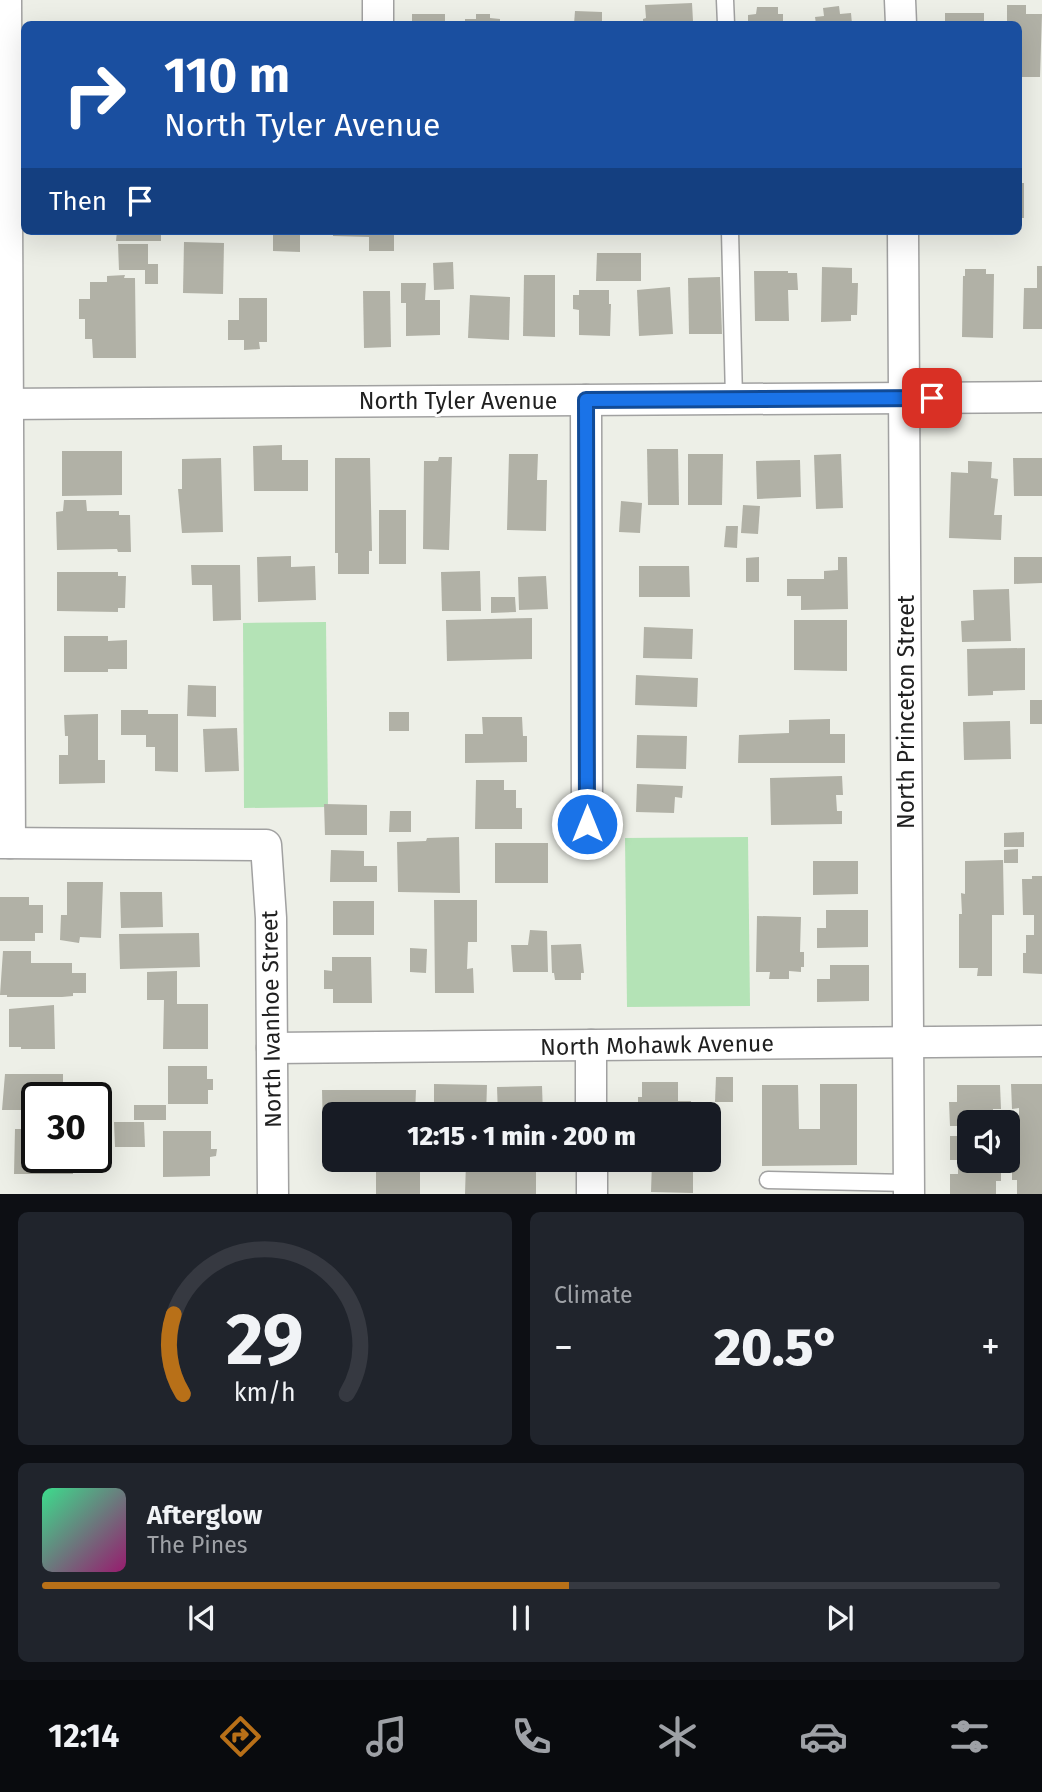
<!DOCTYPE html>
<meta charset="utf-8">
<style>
body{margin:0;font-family:"Fira Sans",sans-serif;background:#20242c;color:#f1f3f6;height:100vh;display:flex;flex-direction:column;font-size:26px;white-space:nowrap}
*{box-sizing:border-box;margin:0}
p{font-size:23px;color:#9ea1a6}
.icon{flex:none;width:38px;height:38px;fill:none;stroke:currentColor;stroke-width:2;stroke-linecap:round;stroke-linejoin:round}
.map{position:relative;height:1194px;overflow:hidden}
.drawer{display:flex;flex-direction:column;gap:18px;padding:18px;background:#0d0f14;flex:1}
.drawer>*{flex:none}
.top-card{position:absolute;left:21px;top:21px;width:1001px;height:214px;border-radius:10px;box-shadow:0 7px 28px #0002;background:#1a4fa0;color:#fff;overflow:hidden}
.buttons{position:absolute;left:957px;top:1110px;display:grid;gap:14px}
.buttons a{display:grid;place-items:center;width:63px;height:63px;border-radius:10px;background:#171b24;box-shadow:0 7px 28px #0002;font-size:35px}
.speed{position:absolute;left:21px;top:1082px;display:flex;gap:14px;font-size:35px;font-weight:700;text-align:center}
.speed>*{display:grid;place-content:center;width:91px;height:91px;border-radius:50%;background:#171b24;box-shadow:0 7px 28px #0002;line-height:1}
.speed .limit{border:4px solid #111;border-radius:10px;background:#fff;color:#111}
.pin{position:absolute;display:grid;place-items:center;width:60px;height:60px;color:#fff;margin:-30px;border-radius:14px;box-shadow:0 4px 10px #0006}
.me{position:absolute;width:77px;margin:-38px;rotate:0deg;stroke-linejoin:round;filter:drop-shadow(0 0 5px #0008)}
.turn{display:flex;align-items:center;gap:24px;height:147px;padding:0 28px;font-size:32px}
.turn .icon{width:91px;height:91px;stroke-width:2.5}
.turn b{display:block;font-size:49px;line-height:60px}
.then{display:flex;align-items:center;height:66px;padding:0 28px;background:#0003;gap:14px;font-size:26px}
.big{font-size:52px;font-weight:800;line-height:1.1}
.drawer .card{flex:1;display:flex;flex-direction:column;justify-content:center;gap:10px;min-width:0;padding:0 24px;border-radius:10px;background:#20242c}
.drawer .dial{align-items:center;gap:0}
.dial svg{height:182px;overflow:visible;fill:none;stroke:#363941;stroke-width:7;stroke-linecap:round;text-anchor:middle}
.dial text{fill:#f1f3f6;stroke:none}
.song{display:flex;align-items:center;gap:21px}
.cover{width:84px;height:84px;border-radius:10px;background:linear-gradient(135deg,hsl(150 70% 55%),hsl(320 70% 35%))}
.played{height:7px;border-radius:4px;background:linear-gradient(90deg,#b87018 55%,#363941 55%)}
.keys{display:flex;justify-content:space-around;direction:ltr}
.heat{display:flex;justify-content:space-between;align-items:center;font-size:38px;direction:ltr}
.drawer .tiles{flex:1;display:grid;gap:18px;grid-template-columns:1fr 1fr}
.card:last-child{grid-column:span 2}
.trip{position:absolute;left:322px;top:1102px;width:399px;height:70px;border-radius:10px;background:#171b24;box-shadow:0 7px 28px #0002;font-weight:800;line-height:70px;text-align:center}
.dock{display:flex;height:112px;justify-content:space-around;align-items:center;background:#090b0e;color:#9ea1a6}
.dock .icon{width:49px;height:49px}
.dock .active{color:#b87018}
.dock b{font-size:32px;color:#f1f3f6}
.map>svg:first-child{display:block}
.grass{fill:#b4e3b6}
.building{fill:#b1b1a6}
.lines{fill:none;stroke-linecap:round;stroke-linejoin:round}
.service-casing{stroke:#a1a1a1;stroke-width:19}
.minor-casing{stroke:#a1a1a1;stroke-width:33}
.service{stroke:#fff;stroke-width:16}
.minor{stroke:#fff;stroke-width:30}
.route-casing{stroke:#114b97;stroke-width:18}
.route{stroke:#1a73e8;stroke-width:12}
.labels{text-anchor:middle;stroke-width:6;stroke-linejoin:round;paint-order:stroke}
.street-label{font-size:23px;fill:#202020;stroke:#fff}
</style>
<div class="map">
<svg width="1042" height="1194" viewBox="0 0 1042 1194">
<rect width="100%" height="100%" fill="#edefe7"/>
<g class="grass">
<path d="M326,622L328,807L244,808L243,623Z"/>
<path d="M748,837L750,1006L627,1007L625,838Z"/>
</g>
<g class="building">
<path d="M692,3L693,21L679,22L680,24H643V19L646,18L645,5Z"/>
<path d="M1007,5H1026V14H1042L1040,77H1018V24H1007Z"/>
<path d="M839,6L840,14L851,13L852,24H816L815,17L824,16L823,8Z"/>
<path d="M757,7H778V14H783V24H748V15L756,14Z"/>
<path d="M575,11L602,12V24H574Z"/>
<rect x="945" y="13" width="39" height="11"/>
<rect x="412" y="14" width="33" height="10"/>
<path d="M476,14H490V18L500,19V24H465V19H476Z"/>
<rect x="1018" y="183" width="6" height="35"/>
<path d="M117,231H161V241H116Z"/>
<path d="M273,231L300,232V252L273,251Z"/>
<path d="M333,231H394V251H369V237L333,236Z"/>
<path d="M184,242L224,243L223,294L183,293Z"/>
<path d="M118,244H148V264H158V284H145V270H119Z"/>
<path d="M597,253H641V281H596Z"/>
<path d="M453,262L454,289L434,290L433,263Z"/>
<path d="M1037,266H1042V329H1023L1024,288H1037Z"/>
<path d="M822,267L852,268V283H858L857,315H851V321L821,322Z"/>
<path d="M965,269H986V274H994L993,338L962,337L963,276H965Z"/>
<path d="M754,271H788V273H797L798,290H788L789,321H755Z"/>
<path d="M125,275L124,278H135L136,358H93L92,339H85V319H79V299H90V282H107V276Z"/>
<path d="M524,275H555V337L523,336Z"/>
<path d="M720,277L722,334H689L688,278Z"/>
<path d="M401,283H426L425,300H440V335L406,336V303H401Z"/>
<path d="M670,287L673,334L639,336L637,290Z"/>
<path d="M579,290H609V304H611L610,336L579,335V310L573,309V295H579Z"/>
<path d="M363,291H390L391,347L364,348Z"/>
<path d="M470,295L510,297L509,340L468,338Z"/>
<path d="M239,298H267V342H259L260,349L244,350V340H228V320H239Z"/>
<path d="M282,445V460H308V491H254L253,446Z"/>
<path d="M647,449H678L679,505H648Z"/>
<path d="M62,451H122V495L62,496Z"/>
<path d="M509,454H538L537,480H547L546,531L507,530Z"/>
<path d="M688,454H723L722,505H688Z"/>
<path d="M841,454L843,508L816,509L814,455Z"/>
<path d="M439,457H452L449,550L423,549L424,461H438Z"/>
<path d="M221,458L223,532L182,533L178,489H182V459Z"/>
<path d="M335,458H370L372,551H369V574H338V553H335Z"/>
<path d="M1013,458H1042V496H1014Z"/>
<path d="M800,460L801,497L757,499L756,461Z"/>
<path d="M968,461L992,462L991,478L998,479L994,515H1002L1001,540L949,538L951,472L968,473Z"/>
<path d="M64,500H86L87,511H119V515H130L131,552H118L117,549L57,550L56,512L63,511Z"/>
<path d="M621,501L642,503L640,533L619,532Z"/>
<path d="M743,505L760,506L758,534L741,533Z"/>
<rect x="379" y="510" width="27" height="54"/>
<path d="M726,526H738L737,548L724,547Z"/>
<path d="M291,556V567L315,566L316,600L258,602L257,557Z"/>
<path d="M759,557V582H746V558Z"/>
<path d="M838,557H847L848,609L801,610V596H787V579H824V571L838,570Z"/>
<path d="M1014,557H1042V583L1014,584Z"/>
<path d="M191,565H240L241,620L213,621L212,585H192Z"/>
<path d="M639,566H689L690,597H639Z"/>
<path d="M480,571L481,611H442L441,572Z"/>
<path d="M57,572H118V576H126L125,608H118V612L57,611Z"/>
<path d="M546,576L548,609L519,610L518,577Z"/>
<path d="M1009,589L1011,641L962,642L961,621L974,620L973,590Z"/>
<path d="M491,597H515L516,612L491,613Z"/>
<path d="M532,618V659L447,661L446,620Z"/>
<path d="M794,620H847V671L794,670Z"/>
<path d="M644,627L693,629L692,659L643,658Z"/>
<path d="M64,636H108V641L127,640V669H108V672H64Z"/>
<path d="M1025,648V690L993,691V695L968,696L967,649Z"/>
<path d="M636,675L698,678L697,707L635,705Z"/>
<path d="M188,685L216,686V717L187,716Z"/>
<rect x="1030" y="700" width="12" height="24"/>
<path d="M121,710H148V714H178V772L155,771V747H146V735H121Z"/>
<rect x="389" y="712" width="20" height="19"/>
<path d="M98,714V760H105V783L59,784V755H68V736H65L64,715Z"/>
<path d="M482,717H522L523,736H527V762L465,763V734H483Z"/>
<path d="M830,719V734H845V763H738L739,735L789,733V720Z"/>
<path d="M1010,721L1011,759L964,760L963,722Z"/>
<path d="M237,728L239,771L205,772L203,729Z"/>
<path d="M637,735L687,736L686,769L636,768Z"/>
<path d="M842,776L843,795H836L837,811H842V824L771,825L770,778Z"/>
<path d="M476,780H504V790H516V808H522V829H475Z"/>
<path d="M637,784L683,786L682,798L675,797L674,813L636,812Z"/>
<path d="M324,804L367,805V835H325Z"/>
<path d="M390,811H411V832H389Z"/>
<path d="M1024,832V847H1004V833Z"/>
<path d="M459,837L460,893L398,892L397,842L426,841L427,838Z"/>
<rect x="495" y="843" width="53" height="40"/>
<path d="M1018,849V863H1004V850Z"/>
<path d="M331,850L364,851V866H377V882H330Z"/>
<path d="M1003,860L1004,915H992V976H977L978,968H959V914H962L961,893L965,894V861Z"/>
<path d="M813,861H858V894L813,895Z"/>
<path d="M1032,876H1042V974L1023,973V953H1026V935H1034V915H1023L1022,879H1032Z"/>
<path d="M67,882H103L101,938L80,937L79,943L60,940L61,915H67Z"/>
<path d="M120,892H162L163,927L121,928Z"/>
<path d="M0,897H29V905H43V933H35V941H0Z"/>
<path d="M434,900H477V942H468L467,969L473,968L474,993H435Z"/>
<rect x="333" y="901" width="41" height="34"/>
<path d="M826,910H868V947L817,948V928H826Z"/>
<path d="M757,916L801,917L800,952H804V967H801V972L789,971V979H769L770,972H756Z"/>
<path d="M530,930L547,931L548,972H513L511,945H528Z"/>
<path d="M199,933L200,967L120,969L119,934Z"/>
<path d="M581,944L584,973H581V980H555L554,973H552L551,945Z"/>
<path d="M410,948L427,949L426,973L410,972Z"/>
<path d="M3,951H31V963H72V973H86V993H73V996L62,997H7V995H0Z"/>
<path d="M332,957H371L372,1003H333V989H324V970L332,971Z"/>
<path d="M830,965H869V1001L817,1002V979H830Z"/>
<path d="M177,971V1004H208V1049H163L164,1000H147V972Z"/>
<path d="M54,1005L55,1049H21V1047H9V1009Z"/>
<path d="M168,1066H207V1079H213V1090H208V1104H168Z"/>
<path d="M5,1074H63V1087H73V1097H37V1110H2Z"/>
<path d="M716,1077H733V1102H715Z"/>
<path d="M642,1082H678V1101H691L692,1109H702V1115H638V1097H642Z"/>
<path d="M434,1084L487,1085L486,1115H434Z"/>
<path d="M820,1084H857V1165L762,1166V1085H798L799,1129H820Z"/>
<path d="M1011,1084H1042V1194H1017V1180H1012V1153H1019V1143H1012L1011,1119H1019V1108L1012,1109Z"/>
<path d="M957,1085H1000L1001,1109H993V1119H1005V1122H970V1160H1001V1181H996V1194H950V1174H958V1160H950V1136H957V1126H950L949,1102H957Z"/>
<path d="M542,1086L543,1115H498L497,1087Z"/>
<path d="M322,1090H416L415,1115H334V1135H323Z"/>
<rect x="134" y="1105" width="32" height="15"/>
<path d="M114,1122H144L145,1147H115Z"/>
<path d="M15,1129H37V1157H73V1174H14Z"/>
<path d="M163,1131H211V1149H217L216,1156L210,1157V1176L163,1177Z"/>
<rect x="376" y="1160" width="44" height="34"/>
<path d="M472,1160H536V1194H465L466,1162H472Z"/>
<path d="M680,1160L693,1162V1193L651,1192L652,1162L680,1163Z"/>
</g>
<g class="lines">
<defs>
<g id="service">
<path d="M725,0L726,24"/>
<path d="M730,231L734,399"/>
<path d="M768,1180L909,1183"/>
</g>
<g id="minor">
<path d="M6,0L10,843"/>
<path d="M378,0V24"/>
<path d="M900,0L901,24"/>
<path d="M903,231L909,1194"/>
<path d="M586,400L587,824"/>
<path d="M0,404L1042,397"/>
<path d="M0,843L266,845L271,918L273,1194"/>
<path d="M591,1045V1115"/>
<path d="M272,1048L1042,1041"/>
<path d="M592,1160V1194"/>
</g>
</defs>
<use href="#service" class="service-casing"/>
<use href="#minor" class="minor-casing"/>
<use href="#service" class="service"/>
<use href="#minor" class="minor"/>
</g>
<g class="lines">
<defs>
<path id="route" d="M587,824L586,400L932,398"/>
</defs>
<use href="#route" class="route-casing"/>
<use href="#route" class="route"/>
</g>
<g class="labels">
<g class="street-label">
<text x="458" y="409">North Tyler Avenue</text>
<text transform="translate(906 712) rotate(-90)" y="8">North Princeton Street</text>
<text transform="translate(271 1019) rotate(-91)" y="8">North Ivanhoe Street</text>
<text transform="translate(657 1045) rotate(-1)" y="8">North Mohawk Avenue</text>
</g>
</g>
</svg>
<div class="buttons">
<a><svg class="icon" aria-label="sound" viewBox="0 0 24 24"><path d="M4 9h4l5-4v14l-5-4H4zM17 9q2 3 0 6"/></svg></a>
</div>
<div class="speed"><div class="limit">30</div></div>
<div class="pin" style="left:932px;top:398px;background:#d93025"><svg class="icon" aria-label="arrive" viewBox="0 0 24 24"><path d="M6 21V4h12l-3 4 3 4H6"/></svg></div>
<svg class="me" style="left:587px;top:824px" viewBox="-20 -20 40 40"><circle r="17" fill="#1a73e8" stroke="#fff" stroke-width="3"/><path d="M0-11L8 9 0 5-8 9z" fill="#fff"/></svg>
<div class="trip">12:15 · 1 min · 200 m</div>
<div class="top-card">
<div class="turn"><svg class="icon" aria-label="right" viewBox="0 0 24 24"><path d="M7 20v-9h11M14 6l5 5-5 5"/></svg><div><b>110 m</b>North Tyler Avenue</div></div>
<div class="then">Then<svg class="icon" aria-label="arrive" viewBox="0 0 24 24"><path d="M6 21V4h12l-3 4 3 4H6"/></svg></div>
</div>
</div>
<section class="drawer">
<div class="tiles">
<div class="card dial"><svg viewBox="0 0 100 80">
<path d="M14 69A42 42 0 1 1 86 69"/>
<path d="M14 69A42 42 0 0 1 10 34" stroke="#b87018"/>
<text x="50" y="56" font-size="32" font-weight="700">29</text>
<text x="50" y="72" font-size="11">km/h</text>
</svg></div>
<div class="card"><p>Climate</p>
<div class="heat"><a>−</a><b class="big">20.5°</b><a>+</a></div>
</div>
<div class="card">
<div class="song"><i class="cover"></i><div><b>Afterglow</b><p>The Pines</p></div></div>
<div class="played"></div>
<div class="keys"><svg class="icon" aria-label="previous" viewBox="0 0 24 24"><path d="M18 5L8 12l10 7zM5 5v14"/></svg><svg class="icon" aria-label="pause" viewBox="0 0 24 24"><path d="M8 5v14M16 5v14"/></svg><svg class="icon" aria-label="next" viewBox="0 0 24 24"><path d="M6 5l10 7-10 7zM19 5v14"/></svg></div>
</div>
</div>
</section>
<nav class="dock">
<b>12:14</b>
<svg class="icon active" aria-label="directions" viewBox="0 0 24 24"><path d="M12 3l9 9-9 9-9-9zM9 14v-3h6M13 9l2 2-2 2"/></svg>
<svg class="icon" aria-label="music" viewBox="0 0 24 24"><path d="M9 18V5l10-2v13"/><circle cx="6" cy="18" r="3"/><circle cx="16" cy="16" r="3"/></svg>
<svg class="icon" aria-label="phone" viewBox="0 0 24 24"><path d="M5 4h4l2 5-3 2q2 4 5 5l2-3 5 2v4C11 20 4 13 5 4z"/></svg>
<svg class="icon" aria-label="climate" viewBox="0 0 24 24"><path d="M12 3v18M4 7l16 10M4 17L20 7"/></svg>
<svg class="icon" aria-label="car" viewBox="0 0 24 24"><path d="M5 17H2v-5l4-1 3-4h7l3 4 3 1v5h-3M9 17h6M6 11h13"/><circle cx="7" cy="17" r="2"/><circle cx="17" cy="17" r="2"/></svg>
<svg class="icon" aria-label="filters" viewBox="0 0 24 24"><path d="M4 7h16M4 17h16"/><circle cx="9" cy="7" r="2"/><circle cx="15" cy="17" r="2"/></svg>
</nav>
